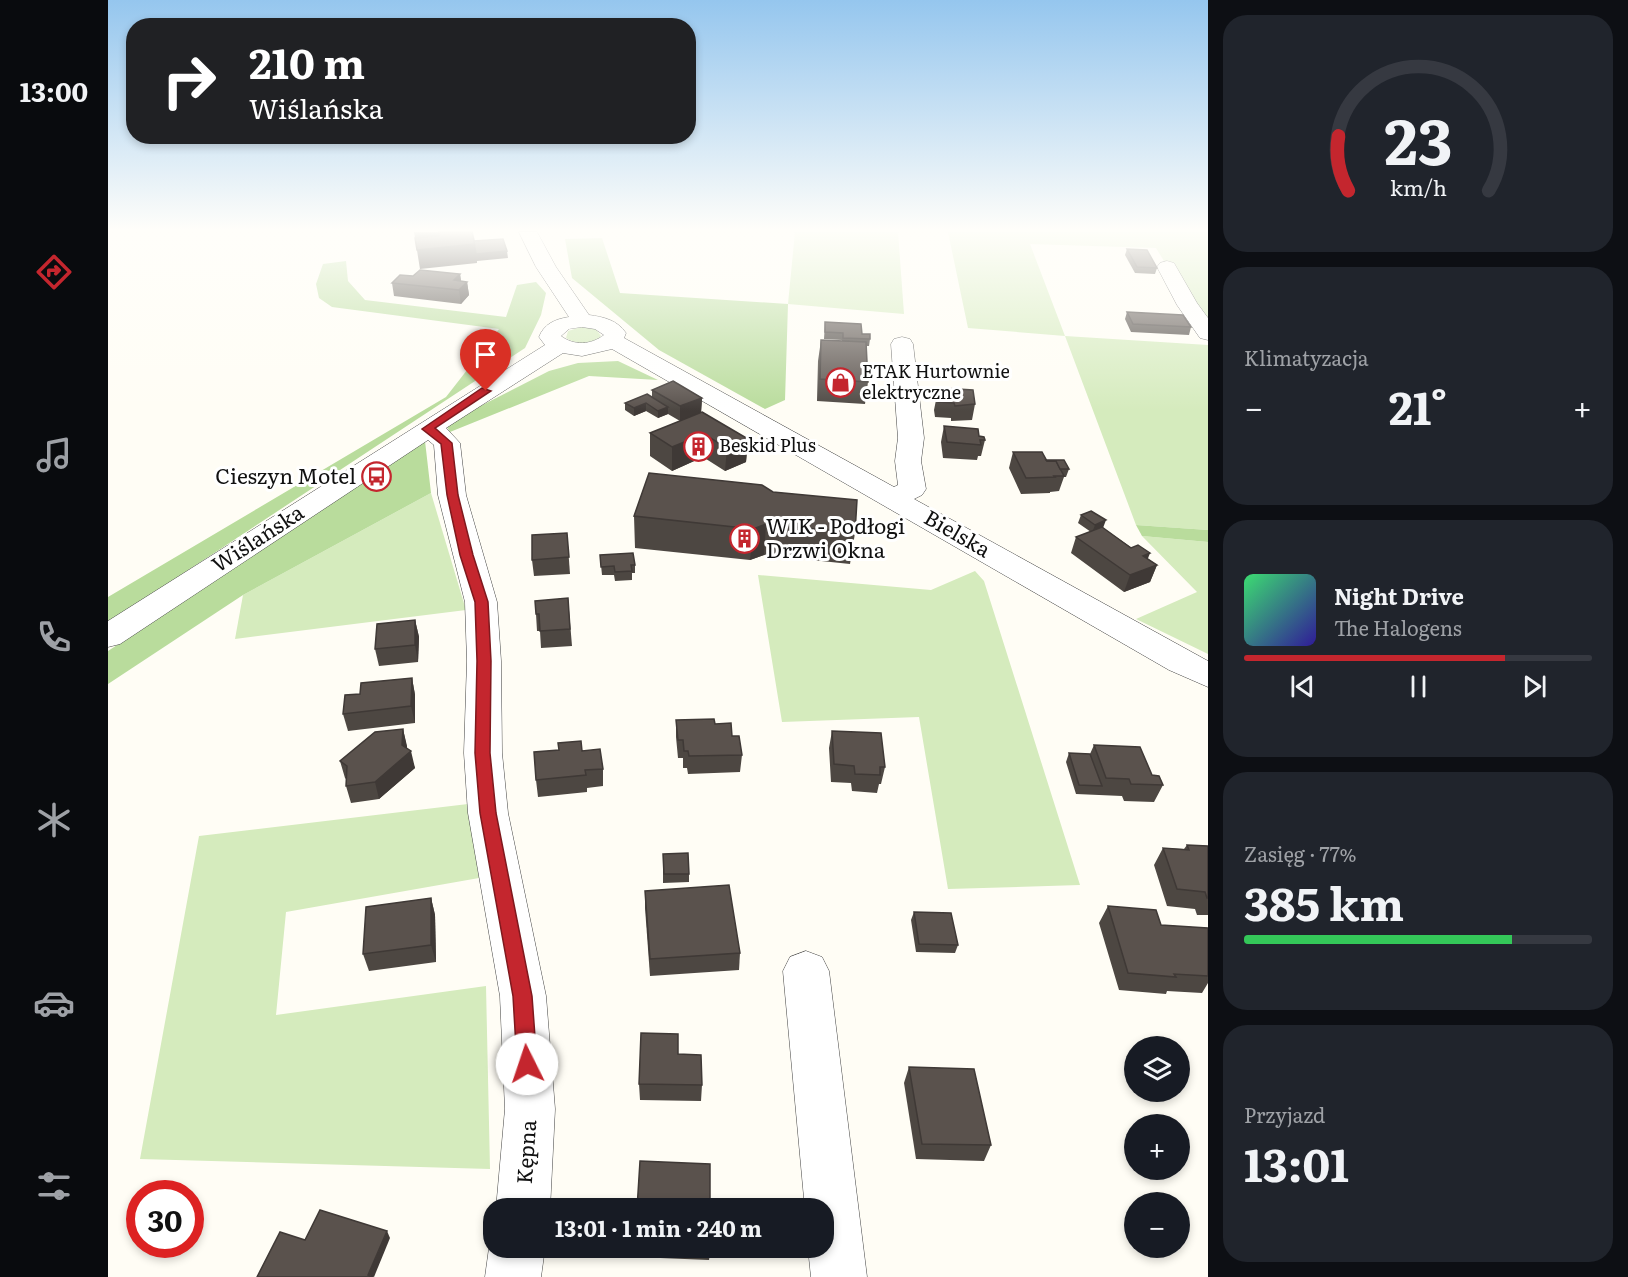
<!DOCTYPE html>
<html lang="pl">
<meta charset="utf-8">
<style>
body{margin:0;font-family:Literata,serif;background:#20242c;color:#f1f3f6;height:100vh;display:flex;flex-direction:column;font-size:22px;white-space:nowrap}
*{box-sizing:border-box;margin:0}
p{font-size:20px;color:#9ea1a6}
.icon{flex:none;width:33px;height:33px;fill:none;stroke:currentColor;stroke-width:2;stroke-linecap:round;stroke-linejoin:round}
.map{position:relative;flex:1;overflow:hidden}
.panel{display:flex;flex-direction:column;gap:15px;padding:15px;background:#0d0f14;width:420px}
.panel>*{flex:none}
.top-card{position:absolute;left:18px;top:18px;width:570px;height:126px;border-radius:24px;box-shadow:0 3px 9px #0003;background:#202124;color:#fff;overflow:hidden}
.buttons{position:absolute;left:1016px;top:1036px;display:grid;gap:12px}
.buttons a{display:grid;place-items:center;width:66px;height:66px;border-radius:50%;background:#171b24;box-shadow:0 3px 9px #0003;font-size:30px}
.speed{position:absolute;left:18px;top:1180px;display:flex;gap:12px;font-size:30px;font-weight:700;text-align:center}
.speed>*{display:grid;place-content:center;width:78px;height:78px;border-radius:50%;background:#171b24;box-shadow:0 3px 9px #0003;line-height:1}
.speed .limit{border:9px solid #d22;background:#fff;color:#111}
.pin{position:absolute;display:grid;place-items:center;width:51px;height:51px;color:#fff;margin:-62px -26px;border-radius:50% 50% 50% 0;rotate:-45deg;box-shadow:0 0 6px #0007}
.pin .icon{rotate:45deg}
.me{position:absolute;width:66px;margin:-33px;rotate:356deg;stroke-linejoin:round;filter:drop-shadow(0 0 4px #0008)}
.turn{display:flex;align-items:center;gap:21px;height:126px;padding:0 24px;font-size:27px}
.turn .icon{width:78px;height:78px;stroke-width:2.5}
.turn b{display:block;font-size:42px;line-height:51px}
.big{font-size:45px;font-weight:700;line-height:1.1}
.panel .widget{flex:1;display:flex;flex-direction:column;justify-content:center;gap:9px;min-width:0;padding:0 21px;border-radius:24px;background:#20242c}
.panel .dial{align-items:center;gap:0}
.dial svg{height:156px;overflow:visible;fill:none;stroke:#363941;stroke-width:7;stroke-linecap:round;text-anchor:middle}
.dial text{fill:#f1f3f6;stroke:none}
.song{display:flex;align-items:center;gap:18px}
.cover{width:72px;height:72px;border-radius:9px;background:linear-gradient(135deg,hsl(140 70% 55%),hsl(250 70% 35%))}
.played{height:6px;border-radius:3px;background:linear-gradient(90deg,#c4262e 75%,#363941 75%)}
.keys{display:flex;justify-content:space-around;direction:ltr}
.heat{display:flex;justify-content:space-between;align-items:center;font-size:33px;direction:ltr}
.charge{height:9px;border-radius:4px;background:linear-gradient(90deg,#34c759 77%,#363941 0)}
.trip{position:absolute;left:375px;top:1198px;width:351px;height:60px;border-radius:24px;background:#171b24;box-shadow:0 3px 9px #0003;font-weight:700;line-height:60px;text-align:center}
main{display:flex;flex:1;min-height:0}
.tabs{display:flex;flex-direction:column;width:108px;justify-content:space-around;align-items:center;background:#090b0e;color:#9ea1a6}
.tabs .icon{width:42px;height:42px}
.tabs .active{color:#c4262e}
.tabs b{font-size:27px;color:#f1f3f6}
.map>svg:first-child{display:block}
.green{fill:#d5ebbd}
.forest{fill:#b9dc9c}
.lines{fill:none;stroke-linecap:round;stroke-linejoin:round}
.minor-casing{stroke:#444;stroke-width:1}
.minor{fill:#fff;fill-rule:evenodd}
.wall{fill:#4d4742}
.shaded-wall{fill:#3f3936}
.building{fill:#5a524d;stroke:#3f3936;stroke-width:1.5}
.route{fill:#c4262e;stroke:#7f191e;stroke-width:1.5}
.labels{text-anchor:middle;stroke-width:6;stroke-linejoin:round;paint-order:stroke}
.far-poi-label{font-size:18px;fill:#111;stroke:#fff;text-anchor:start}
.poi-label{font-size:21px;fill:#111;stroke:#fff;text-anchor:end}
.street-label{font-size:21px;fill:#111;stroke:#fff}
</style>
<main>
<nav class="tabs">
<b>13:00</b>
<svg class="icon active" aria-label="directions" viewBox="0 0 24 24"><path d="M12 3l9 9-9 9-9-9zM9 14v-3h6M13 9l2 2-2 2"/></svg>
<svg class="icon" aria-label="music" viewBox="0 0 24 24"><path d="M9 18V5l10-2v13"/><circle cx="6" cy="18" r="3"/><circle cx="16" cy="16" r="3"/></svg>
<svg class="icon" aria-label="phone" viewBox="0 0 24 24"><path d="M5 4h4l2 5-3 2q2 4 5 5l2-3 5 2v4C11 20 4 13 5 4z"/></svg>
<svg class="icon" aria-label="climate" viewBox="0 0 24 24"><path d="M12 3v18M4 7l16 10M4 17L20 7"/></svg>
<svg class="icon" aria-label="car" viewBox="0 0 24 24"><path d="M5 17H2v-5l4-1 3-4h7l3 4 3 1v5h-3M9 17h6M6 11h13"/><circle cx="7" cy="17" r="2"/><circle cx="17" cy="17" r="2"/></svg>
<svg class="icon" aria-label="filters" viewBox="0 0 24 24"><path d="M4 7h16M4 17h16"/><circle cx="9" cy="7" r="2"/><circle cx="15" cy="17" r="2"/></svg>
</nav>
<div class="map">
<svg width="1100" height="1277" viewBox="0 0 1100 1277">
<rect width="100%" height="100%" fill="#fffdf5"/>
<g class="green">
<path d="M687,232H790L796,314L680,304Z"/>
<path d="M840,232H1100V333L1048,248L922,244L957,336L1100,345V530L1028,525L957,336L860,328Z"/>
<path d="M473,327L488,329L493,336C484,345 469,345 458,338L460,331Z"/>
<path d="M323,493L358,610L127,639L135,595Z"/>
<path d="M1034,536L1100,542V654L1028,619L1089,592Z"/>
<path d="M867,571L876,581L972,885L840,889L811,717L674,722L650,575L823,590Z"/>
<path d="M360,804L371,878L178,912L168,1015L378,986L382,1169L32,1159L91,836Z"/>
</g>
<g class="forest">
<path d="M494,238L512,293L680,304L677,400L657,409L551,350L464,278L457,239Z"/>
<path d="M238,261L240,281L257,300L398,317L409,285L428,282L438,293L433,315L417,348L0,623V597L338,397L391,329L224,307L211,298L208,284L215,264Z"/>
<path d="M510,361L550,380L481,376L342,432L337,424L441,371L470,363Z"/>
<path d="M317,441L323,493L135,595L0,684V651Z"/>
<path d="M1028,525L1100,530V542L1034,536Z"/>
</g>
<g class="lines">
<defs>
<g id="minor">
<path d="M411,232H429L448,267L481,315C496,317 509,320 518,333L516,338L786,487L790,485L787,461L790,438L783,344L786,339L794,337L802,339L805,344L816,438L813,461L818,489L814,495L806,499L1100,661V687L1061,670L504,349L474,356L455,353L338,428L352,443L358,495L389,602L393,661L394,753L400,813L438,996L447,1109L442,1209H388L397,1109L392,996L360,813L356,753L359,661L357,602L330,495L326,445L320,440L12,644L0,647V621L437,345L431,337C436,324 447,319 461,317L428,267ZM474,327L487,329L496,335C483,345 466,346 453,336L461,329Z"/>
<path d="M1059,261L1066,263L1089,303L1100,318V340L1092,338L1069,305L1049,267L1052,263Z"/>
<path d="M698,951L714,957L721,971L759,1277H703L700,1248H716V1209H697L675,971L682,957Z"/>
<path d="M386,1238V1248H437L433,1277H377L381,1248Z"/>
</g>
</defs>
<use href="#minor" class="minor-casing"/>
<use href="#minor" class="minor"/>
</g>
<g class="wall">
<path d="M1019,249L1049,268L1047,274L1027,273L1017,255Z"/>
<path d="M352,274L353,281L359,282L361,295L353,304L286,296L284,283Z"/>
<path d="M1019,312L1083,327L1081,335L1023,332L1017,319Z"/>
<path d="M717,322L754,334L762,339L761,346H758L760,382L757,404L709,401L710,361L713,340L734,341V340L716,339Z"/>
<path d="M833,388L867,404L864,420L843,421V418L827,417L826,410L829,395H832Z"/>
<path d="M544,390L594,398L593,413L640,439L638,462L617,471L595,457L564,471L542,456V433L572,421L560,414L550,418L538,411L526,416L517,410V403L544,397Z"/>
<path d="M836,426L871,436L877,440L873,456H870L869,460L835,458L833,442Z"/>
<path d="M905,452L938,460L961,469L958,477H956L951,491L942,492V493L913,494L901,468Z"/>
<path d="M665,492L747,533L742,564L656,555L642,560L527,548L526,516Z"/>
<path d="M973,515L995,528L1049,565L1042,582L1016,592L963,553L968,537L983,532L970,523Z"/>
<path d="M459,533L462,574L426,576L424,560Z"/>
<path d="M492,555L527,565V573H524V580L507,581L506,575H494Z"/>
<path d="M460,598L464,646L433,648L432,631H429L428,614Z"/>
<path d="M307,620L311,637L310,662L271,666L267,649Z"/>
<path d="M304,678L307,695V723L240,731L235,714L252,694Z"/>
<path d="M568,720L607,724L624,736L634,755L632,772L580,774L579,768H575V758H570L568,737Z"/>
<path d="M295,729L299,748L307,768L271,799L243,803L238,786V779L237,778L232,761Z"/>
<path d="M724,731L777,767L773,784H771L769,793L744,791L743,783L723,782L721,748Z"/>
<path d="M986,745L1044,775L1055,785L1046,802L1016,801L1014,796L968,794L958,762L961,753L982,754Z"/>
<path d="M474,751L495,769V786L479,788V792L430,797L428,780Z"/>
<path d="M1079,845L1100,846V915H1089L1087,909L1059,906L1046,865L1055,848L1076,849Z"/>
<path d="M555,854L581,874V882L555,883Z"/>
<path d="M537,891L632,953L631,970L542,976L537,908Z"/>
<path d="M323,898L327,915L328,962L261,971L255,954Z"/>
<path d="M1000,906L1053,925L1100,928V983L1094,993L1059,991L1058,994L1011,990L991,923Z"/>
<path d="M806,912L850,945L847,953L808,952L803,920Z"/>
<path d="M570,1054L594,1085L593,1101L532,1100L531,1084Z"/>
<path d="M801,1067L883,1145L876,1161L808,1159L796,1083Z"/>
<path d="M528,1248L602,1253L601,1260L528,1257Z"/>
</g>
<g class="shaded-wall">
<path d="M306,232H334L367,244L399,251L400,258L369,261V263L312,269Z"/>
<path d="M352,274L354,288L359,282L361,295L353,304L351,290L346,280Z"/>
<path d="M594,398L593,413L572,422V406Z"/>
<path d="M538,403V411L526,416V408Z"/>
<path d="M560,407V414L550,418V411Z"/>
<path d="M596,434L595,457L564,471V447Z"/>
<path d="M640,439L638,462L617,471L619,448Z"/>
<path d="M998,520L995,528L984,533L987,525Z"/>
<path d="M658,524L656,555L642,560L645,529Z"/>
<path d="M1042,553L1036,569L1035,556Z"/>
<path d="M1049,565L1042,582L1016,592L1022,575Z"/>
<path d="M307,620L311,637L310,662L307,645Z"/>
<path d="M304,678L307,695V723L303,706Z"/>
<path d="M295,729L299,746V755L303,751L307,768L271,799L267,782L294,745Z"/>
<path d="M323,898L327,915L328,962L323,945Z"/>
<path d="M279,1231L282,1238L266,1277L260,1275Z"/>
</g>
<g class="building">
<path d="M331,232H364L367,244L309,250L307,238L331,236Z"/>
<path d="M395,239L399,251L368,254L366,241Z"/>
<path d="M1019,249L1039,250L1049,268L1029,267Z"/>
<path d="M312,270L352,274L346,280L359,282L351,290L284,283L292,275L305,276Z"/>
<path d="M1019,312L1075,315L1083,327L1025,324Z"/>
<path d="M717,322L753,324L754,334H762V339L735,338V333L717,332Z"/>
<path d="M713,340L758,342L760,382L712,379Z"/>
<path d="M565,381L594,398L572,406L544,390Z"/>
<path d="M833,388L865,390L867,404L847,406L846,403L830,402L829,395H834Z"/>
<path d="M539,394L560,407L550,411L538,403L526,408L517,403Z"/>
<path d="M594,412L640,439L619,448L596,434L564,447L542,433Z"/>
<path d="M836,426L870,429L871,436L876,437L877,440H872L873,445L839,442Z"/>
<path d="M905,452H934L939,461H948L956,476H946L947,477L918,478Z"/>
<path d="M938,460H956L961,469H952L948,461H939Z"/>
<path d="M541,473L654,485L665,492L749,500L747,533L658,524L645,529L526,516Z"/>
<path d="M983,511L998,520L987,525L973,515Z"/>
<path d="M994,527L1023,548L1030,545L1042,553L1035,556L1049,565L1022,575L968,537Z"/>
<path d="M459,533L461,557L424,560V535Z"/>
<path d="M525,553L527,565H523L524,571L507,572L506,566L493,567L492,555Z"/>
<path d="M460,598L462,629L432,631L431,614H428L427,601Z"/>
<path d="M307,620V645L267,649L269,624Z"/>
<path d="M304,678L303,706L235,714L237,695L252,694L253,683Z"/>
<path d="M606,719L607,724L623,723L624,736H631L634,755L581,756L580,751H576L575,740H570L568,720Z"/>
<path d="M295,729L294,745L303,751L267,782L238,786L239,766L232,761L267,732Z"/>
<path d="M724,731L773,733L777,767H772V775L747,774L746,766L726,764Z"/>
<path d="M473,741L474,751L492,749L495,769L477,770L478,775L428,780L426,752L451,750L450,743Z"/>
<path d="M986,745L1032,747L1044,775L1051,776L1055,785L1023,784L1021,779L998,778Z"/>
<path d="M961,753L982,754L994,786L971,785Z"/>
<path d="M1079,845L1100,846V898H1099L1097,892L1069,889L1055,848L1081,850Z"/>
<path d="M580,853L581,874H556L555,854Z"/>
<path d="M621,885L632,953L542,959L537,891Z"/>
<path d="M323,898V945L255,954L258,907Z"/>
<path d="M1000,906L1048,910L1053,925L1100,928V976L1066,974L1068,977L1020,973Z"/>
<path d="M806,912L843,913L850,945L811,944Z"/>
<path d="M533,1033L570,1034V1054L593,1055L594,1085L531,1084Z"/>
<path d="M801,1067L866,1069L883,1145L814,1144Z"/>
<path d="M532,1161L602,1164V1209H529Z"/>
<path d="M212,1210L279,1231L260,1275L265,1277H149L172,1232L197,1240Z"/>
<path d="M528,1248H602V1253L528,1250Z"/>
</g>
<linearGradient id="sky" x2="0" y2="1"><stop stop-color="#95c6ee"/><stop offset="0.56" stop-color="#fffefa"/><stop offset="1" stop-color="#fffefa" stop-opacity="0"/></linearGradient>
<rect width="1100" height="411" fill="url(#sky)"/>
<path class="route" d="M374,388L383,391L327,428L344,443L350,495L365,555L380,602L383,661L382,753L388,813L424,996L429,1064L426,1071L419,1074L412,1071L409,1064L405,996L372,813L367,753L369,661L367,602L352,555L339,495L333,444L314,429Z"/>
<defs>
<symbol id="shop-ring" viewBox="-11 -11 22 22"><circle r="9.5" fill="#fff" stroke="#c4262e" stroke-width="1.5"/><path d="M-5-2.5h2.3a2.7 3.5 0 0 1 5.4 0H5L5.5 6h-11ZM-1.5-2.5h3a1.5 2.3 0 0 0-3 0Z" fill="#c4262e"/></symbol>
<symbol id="building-ring" viewBox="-11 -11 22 22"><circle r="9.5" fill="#fff" stroke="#c4262e" stroke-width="1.5"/><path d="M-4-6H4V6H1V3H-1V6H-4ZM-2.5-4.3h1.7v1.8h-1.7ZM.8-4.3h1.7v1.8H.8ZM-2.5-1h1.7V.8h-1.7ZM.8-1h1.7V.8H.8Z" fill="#c4262e"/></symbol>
<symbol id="bus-ring" viewBox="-11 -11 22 22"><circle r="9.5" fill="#fff" stroke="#c4262e" stroke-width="1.5"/><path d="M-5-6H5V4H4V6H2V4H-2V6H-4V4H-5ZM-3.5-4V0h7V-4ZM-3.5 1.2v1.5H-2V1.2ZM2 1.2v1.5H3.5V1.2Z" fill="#c4262e"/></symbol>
</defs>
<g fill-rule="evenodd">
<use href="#shop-ring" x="716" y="366" width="33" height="33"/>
<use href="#building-ring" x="574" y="430" width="33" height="33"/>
<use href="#bus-ring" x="252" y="460" width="33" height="33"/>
<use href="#building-ring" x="620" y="522" width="33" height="33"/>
</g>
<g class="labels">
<g class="far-poi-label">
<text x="754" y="378">ETAK Hurtownie<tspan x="754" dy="21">elektryczne</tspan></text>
<text x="611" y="452">Beskid Plus</text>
</g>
<g class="poi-label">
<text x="248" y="484">Cieszyn Motel</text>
<text x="658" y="534" text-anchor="start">WIK - Podłogi<tspan x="658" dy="24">Drzwi Okna</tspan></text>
</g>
<g class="street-label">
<text transform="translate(849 534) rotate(30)" y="7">Bielska</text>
<text transform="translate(150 539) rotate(-33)" y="7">Wiślańska</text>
<text transform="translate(419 1152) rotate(-86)" y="7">Kępna</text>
</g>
</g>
</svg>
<div class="buttons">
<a><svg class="icon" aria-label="layers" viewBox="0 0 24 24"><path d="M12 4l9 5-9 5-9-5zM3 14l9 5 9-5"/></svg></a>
<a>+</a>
<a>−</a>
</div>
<div class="speed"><div class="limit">30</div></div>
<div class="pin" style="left:378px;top:391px;background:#d93025"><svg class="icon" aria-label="arrive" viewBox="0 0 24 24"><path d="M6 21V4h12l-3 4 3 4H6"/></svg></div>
<svg class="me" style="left:419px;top:1064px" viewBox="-20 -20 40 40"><circle r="19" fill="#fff"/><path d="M0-13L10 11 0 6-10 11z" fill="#c4262e"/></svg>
<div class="trip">13:01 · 1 min · 240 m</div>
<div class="top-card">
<div class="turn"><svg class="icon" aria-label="right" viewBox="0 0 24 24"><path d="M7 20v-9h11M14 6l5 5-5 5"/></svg><div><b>210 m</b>Wiślańska</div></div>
</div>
</div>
<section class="panel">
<div class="widget dial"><svg viewBox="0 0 100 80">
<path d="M14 69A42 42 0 1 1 86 69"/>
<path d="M14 69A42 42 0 0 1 9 41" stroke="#c4262e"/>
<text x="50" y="56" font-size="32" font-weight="700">23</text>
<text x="50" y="72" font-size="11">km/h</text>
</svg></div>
<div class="widget"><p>Klimatyzacja</p>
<div class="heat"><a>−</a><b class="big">21°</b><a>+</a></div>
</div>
<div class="widget">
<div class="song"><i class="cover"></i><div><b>Night Drive</b><p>The Halogens</p></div></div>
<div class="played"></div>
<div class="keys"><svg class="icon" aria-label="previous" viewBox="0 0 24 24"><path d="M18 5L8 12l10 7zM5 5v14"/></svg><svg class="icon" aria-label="pause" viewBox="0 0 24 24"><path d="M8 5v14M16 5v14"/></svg><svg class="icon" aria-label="next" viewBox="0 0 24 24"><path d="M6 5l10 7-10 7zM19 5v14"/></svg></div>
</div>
<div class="widget"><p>Zasięg · 77%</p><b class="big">385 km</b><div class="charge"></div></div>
<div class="widget"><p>Przyjazd</p><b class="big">13:01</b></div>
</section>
</main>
